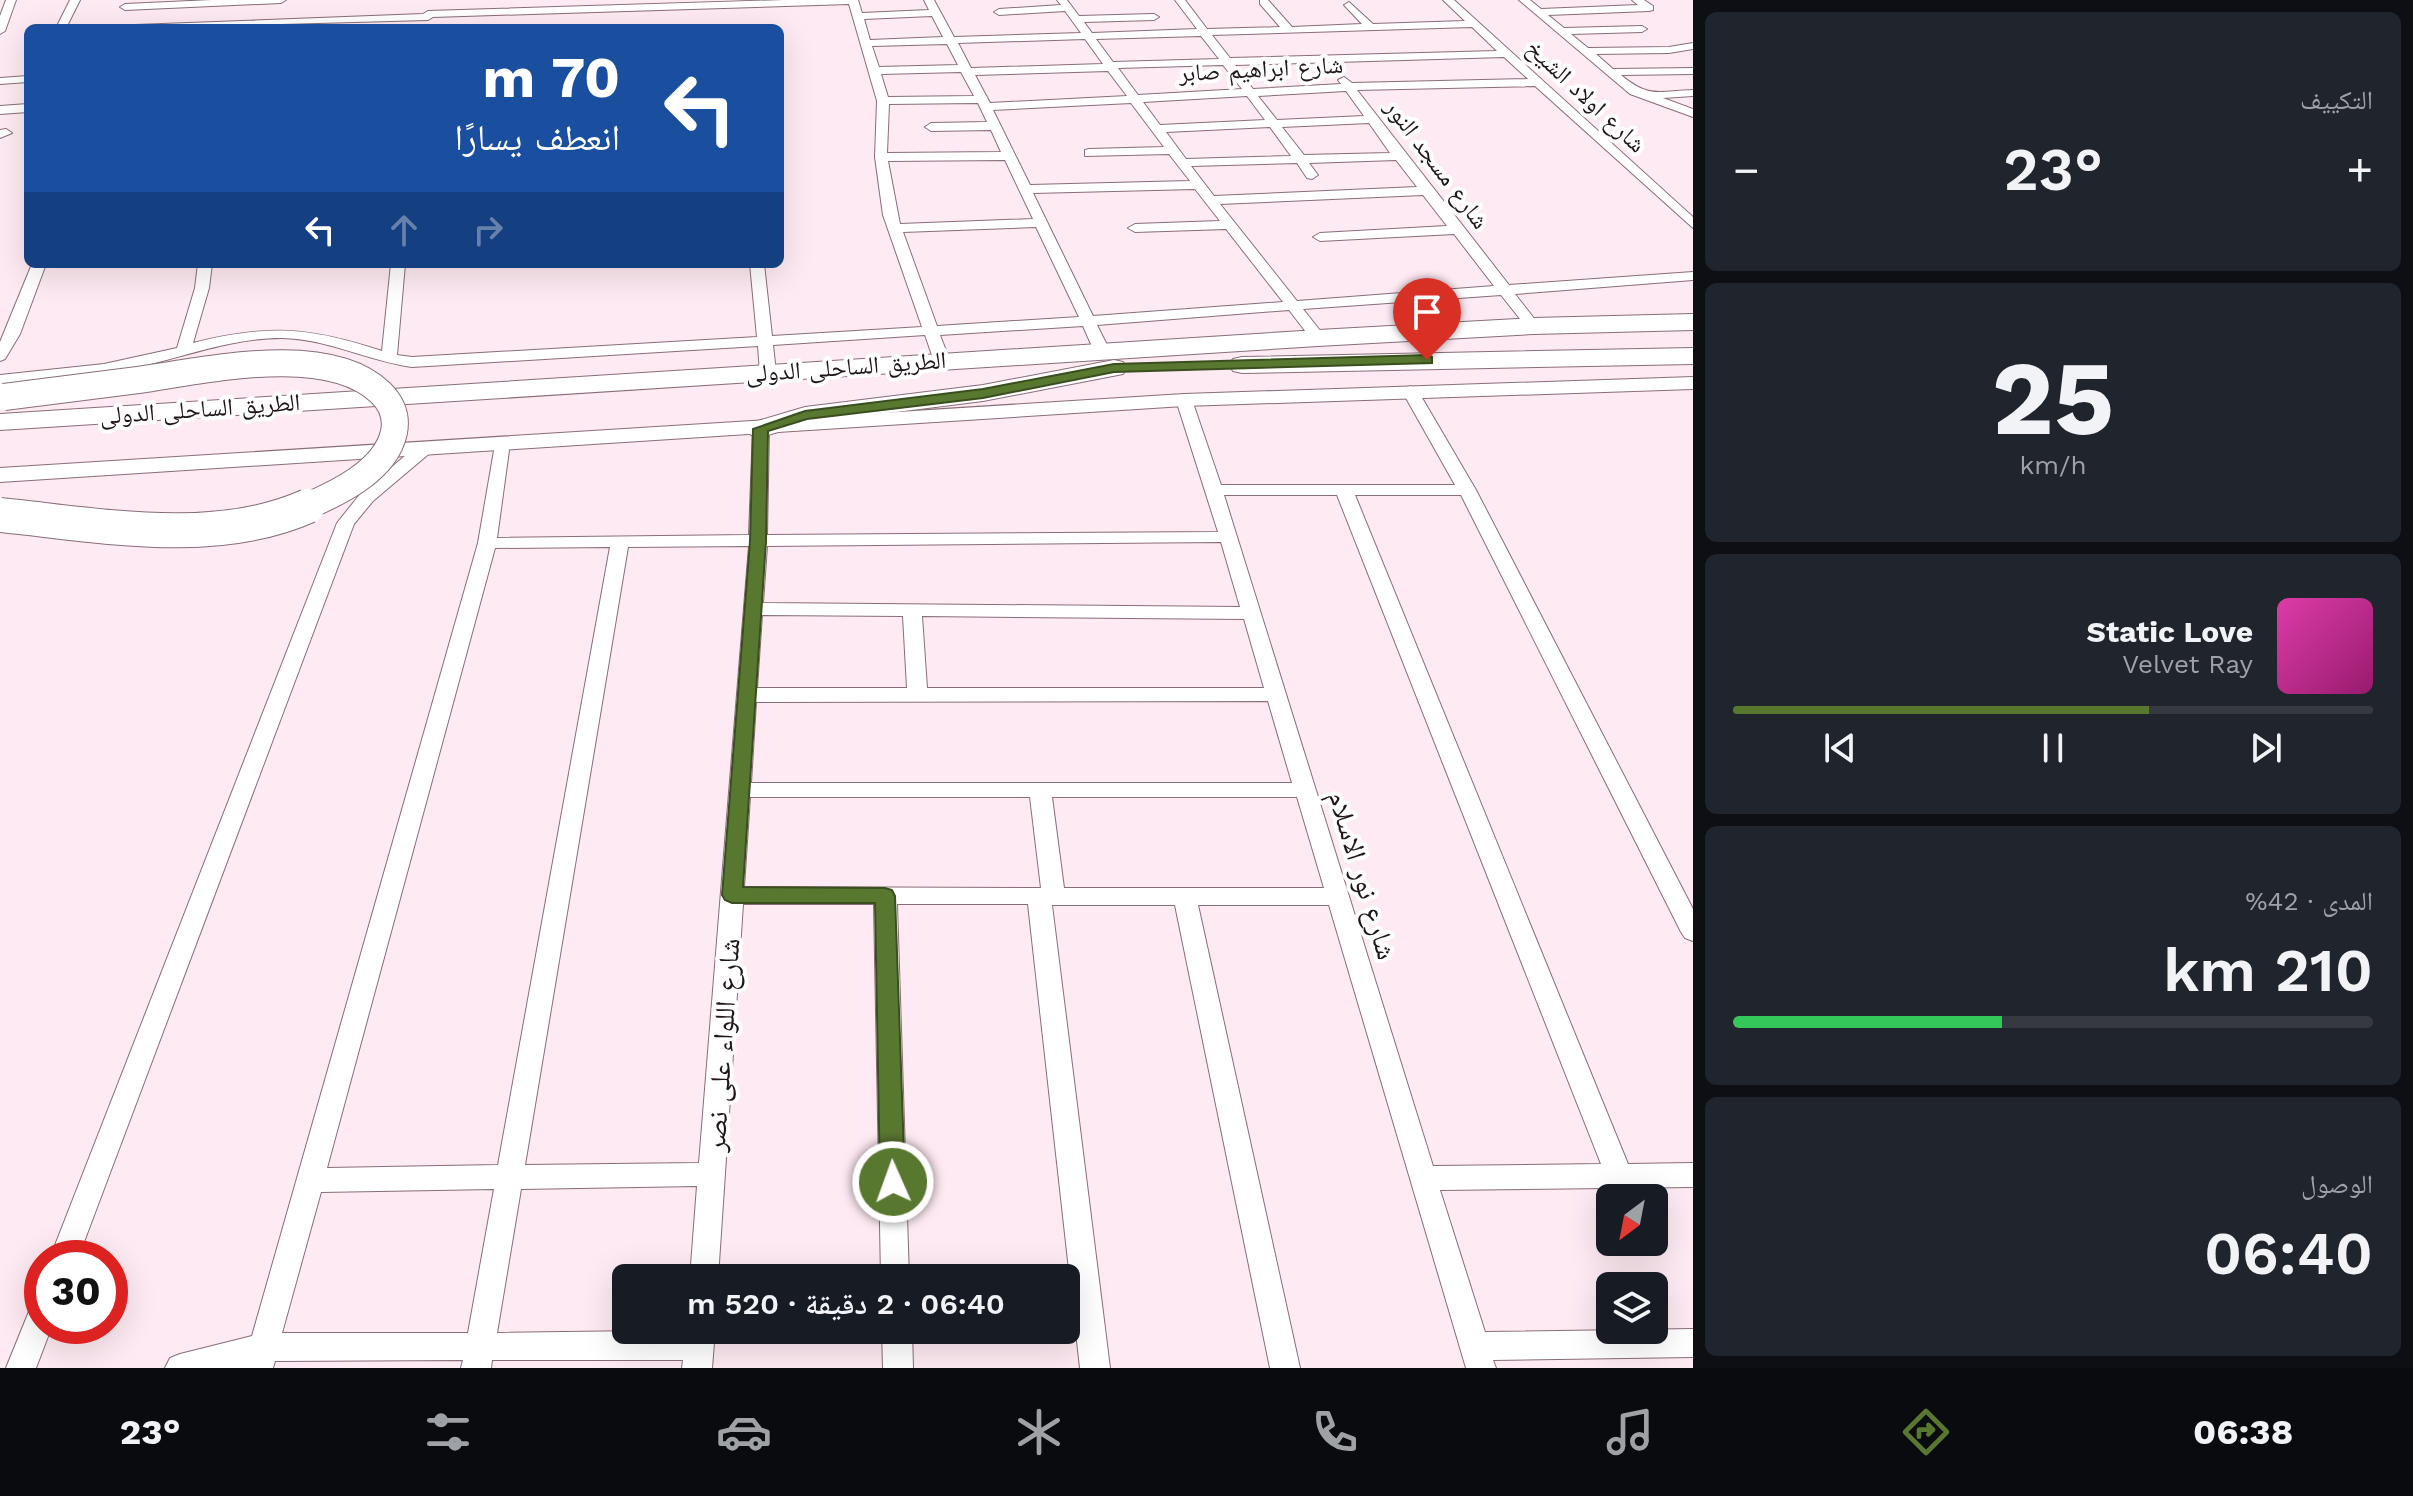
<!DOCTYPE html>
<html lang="ar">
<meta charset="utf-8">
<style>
body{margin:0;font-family:"Work Sans","Noto Naskh Arabic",sans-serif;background:#20242c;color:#f1f3f6;direction:rtl;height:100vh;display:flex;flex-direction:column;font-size:30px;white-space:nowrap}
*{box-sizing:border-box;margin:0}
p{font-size:26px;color:#9ea1a6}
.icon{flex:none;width:44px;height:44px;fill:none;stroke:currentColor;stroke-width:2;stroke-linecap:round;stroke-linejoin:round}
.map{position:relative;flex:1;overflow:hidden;direction:ltr}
.drawer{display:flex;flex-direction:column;gap:12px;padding:12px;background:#0d0f14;width:720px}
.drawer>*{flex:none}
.top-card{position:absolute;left:24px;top:24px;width:760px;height:244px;border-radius:12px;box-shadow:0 8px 32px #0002;direction:rtl;background:#1a4fa0;color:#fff;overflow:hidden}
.needle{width:52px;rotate:212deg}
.buttons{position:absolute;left:1596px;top:1184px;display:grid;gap:16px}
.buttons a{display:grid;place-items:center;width:72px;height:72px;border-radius:12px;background:#171b24;box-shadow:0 8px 32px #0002;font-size:40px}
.speed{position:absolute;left:24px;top:1240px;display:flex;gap:16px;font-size:40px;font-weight:700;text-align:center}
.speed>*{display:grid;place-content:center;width:104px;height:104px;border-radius:50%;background:#171b24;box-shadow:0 8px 32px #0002;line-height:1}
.speed .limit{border:12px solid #d22;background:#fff;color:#111}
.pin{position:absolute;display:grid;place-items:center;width:68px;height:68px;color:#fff;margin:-82px -34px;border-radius:50% 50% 50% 0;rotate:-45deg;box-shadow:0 0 8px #0007}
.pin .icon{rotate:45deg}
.me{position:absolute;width:88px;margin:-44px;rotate:358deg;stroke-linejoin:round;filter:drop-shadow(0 0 6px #0008)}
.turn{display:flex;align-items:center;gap:28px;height:168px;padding:0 32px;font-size:36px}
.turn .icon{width:104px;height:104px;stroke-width:2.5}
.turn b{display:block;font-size:56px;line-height:68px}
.lanes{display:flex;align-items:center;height:76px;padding:0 32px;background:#0003;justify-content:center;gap:40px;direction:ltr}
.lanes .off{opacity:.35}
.big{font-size:60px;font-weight:600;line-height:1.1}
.drawer .card{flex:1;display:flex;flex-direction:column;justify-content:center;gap:12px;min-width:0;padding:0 28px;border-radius:12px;background:#20242c}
.drawer .dial{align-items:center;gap:0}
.dial b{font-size:104px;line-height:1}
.song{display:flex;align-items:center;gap:24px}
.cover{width:96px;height:96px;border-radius:12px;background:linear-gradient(135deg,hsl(320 70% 55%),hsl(320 70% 35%))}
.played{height:8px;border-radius:4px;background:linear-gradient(90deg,#59782f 65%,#363941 65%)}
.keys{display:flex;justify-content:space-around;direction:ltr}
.heat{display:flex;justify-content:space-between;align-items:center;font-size:44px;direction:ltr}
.charge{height:12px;border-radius:6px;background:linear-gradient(90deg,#34c759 42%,#363941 0)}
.trip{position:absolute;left:612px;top:1264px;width:468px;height:80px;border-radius:12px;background:#171b24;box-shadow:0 8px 32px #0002;font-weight:600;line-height:80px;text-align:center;direction:rtl}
.menu{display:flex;height:128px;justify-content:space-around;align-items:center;background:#090b0e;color:#9ea1a6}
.menu .icon{width:56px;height:56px}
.menu .current{color:#59782f}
.menu b{font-size:36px;color:#f1f3f6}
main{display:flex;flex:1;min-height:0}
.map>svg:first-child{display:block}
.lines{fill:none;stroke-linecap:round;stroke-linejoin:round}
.minor-casing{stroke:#896d78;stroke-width:2}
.tertiary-casing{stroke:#896d78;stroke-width:2}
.trunk-casing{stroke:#896d78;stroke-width:2}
.minor{fill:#fff;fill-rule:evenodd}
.tertiary{fill:#fff;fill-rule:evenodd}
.trunk{fill:#fff;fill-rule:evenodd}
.trunk-bridge-far1-casing{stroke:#896d78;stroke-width:28;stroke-linecap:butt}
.trunk-bridge-casing{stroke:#896d78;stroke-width:36;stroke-linecap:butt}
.trunk-bridge-far1{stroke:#fff;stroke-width:26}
.trunk-bridge{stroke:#fff;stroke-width:34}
.route{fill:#59782f;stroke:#3a4e1f;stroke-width:2}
.labels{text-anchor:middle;stroke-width:8;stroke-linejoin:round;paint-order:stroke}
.far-street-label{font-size:24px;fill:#20151a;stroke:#fefefe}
.street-label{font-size:28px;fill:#20151a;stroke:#fefefe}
</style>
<main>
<section class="drawer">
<div class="card"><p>التكييف</p>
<div class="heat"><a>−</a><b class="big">23°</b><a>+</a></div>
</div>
<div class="card dial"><b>25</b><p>km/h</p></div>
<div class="card">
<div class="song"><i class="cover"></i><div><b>Static Love</b><p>Velvet Ray</p></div></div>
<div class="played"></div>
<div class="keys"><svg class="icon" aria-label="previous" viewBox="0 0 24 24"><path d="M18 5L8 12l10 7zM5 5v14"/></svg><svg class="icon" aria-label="pause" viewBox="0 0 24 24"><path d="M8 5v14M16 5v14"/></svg><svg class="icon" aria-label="next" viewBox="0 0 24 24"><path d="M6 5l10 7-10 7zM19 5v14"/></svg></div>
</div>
<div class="card"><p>المدى · 42%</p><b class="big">210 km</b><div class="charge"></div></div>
<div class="card"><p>الوصول</p><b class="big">06:40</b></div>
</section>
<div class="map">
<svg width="1693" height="1368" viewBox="0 0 1693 1368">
<rect width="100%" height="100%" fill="#feeaf2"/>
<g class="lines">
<defs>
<g id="minor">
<path d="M6,0H16L5,31L0,34V16Z"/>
<path d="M70,0H80L66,28H56Z"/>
<path d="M212,0H286L281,3L125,10L120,7L125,4Z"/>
<path d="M784,0H858L862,13L929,10L924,0H934L954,37L1081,33L1065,11L999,15L994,12L999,9L1061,5L1057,0H1067L1079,16L1154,14L1159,17L1154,20L1084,22L1092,33L1197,29L1175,0H1185L1207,29L1280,27L1260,4V0H1268L1292,27L1362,24L1344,5L1349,2L1373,24L1465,21L1443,0H1454L1693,217V228L1535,86L1357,90L1509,285L1693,272V280L1515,294L1540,326L1533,330L1528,329L1501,295L1303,309L1326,338L1318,343L1313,341L1289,310L1097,325L1110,351L1102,356L1094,351L1083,326L940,335L950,361L942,366L934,361L925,335L773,345L776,372L768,377L760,372L758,346L412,367C368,361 328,339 282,338C232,338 187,356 139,367C94,377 47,381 0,385V375L104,364L177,348L195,288L198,264H212L209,288L193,343C269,324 309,327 382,351L391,264H405L397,355L412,357L757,337L750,264H764L772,336L922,327L883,215L875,157L877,101L849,4L433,17L428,20L130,28L135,25L423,14L428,11ZM932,16L943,37L870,40L864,19ZM1472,27L1497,51L1230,58L1212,35ZM1201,36L1219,59L1113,62L1096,39ZM1085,39L1103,64L971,68L958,43ZM947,44L958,65L879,67L872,46ZM1504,57L1528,79L1352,83L1344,77L1338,80L1341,84L1253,89L1235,65ZM1223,65L1242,89L1138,95L1118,68ZM1108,71L1127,96L990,103L975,75ZM961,72L974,96L888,97L881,74ZM1346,91L1364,116L1277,120L1258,96ZM1247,96L1265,120L1160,125L1143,102ZM978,103L987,122L931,123L925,127L931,131L991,130L1001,152L887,153L889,104ZM1131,103L1164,147L1089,149L1085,150V156L1169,154L1190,181L1030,185L993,110ZM1369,123L1390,153L1304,155L1282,127ZM1270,127L1291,156L1186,159L1166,132ZM1005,160L1033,219L900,224L888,161ZM1396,160L1417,187L1214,196L1191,166L1297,163L1307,178L1312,179L1318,175L1309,163ZM1195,189L1220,221L1135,224L1128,228L1135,232L1226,229L1283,302L1093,316L1033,193ZM1423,195L1447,226L1320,233L1313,237L1320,241L1454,234L1494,286L1297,301L1220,204ZM1036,227L1079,317L937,326L903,232Z"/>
<path d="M1519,0H1530L1541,9L1638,5L1632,0H1644L1653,6V10L1649,11L1548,15L1564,28L1642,26L1647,29L1642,32L1571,34L1588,48L1669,47L1693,43V49L1669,53L1596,54L1613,69L1693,68V74L1621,75C1650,99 1658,91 1693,90V96L1663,98L1693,109V117L1630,94Z"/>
<path d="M28,76V82L0,84V78Z"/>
<path d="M28,104V112L0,114V106Z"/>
<path d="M0,130L6,129L12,133L0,138Z"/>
<path d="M32,264H46L20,334L5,359L0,361V342Z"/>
<path d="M1410,386L1418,391L1476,490L1693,909V941L1685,938L1681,932L1461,495H1355L1628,1164L1693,1163V1187L1440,1190L1485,1332L1693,1329V1357L1493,1360L1496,1368H1466L1329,905H1198L1300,1368H1270L1175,905H1052L1110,1368H1080L1028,904H897L909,1278H881L874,904H743L718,1278H690L697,1186L521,1189L497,1333L715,1330L712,1368H682L683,1360H492L491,1368H461L463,1360L275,1361L273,1368H165L170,1358L180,1354L252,1336L478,543L496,439L502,438L510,443L497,538L749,535L753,429L761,424L769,429L767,535L1218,532L1176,400L1178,397L1184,395L1192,400L1221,485H1455L1402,391ZM1224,495H1337L1601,1164L1433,1166ZM1221,542L1240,607L763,603L767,546ZM749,546L699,1163L525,1165L628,547ZM610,547L498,1165L327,1168L495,548ZM762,615L903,616L907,688H757ZM922,616L1244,619L1264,688H927ZM1268,701L1292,783H751L756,702ZM750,797H1030L1041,888L744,887ZM1052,797H1297L1324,888H1064ZM494,1189L468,1333H282L321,1192Z"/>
<path d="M425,443L433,448L431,452L373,501L354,524L78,1258H50L337,523L361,493L419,444Z"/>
<path d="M42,1301V1326H52L36,1368H6L32,1304Z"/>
<path d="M882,1330H912L913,1368H883Z"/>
</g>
<path id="tertiary" d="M1693,377V389L1184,406L0,482V468L1184,394Z"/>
<g id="trunk">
<path d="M1693,314V330L1533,334L1318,346L0,430V414L1318,330L1533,318Z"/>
<path d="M1693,348V364L1242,373L1233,371L1229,365L1233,359L1242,357Z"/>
<path d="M1114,360L1123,362L1127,368L1123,374L983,401L809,423L761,437L751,435L747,429L751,423L805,407L983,385Z"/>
</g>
</defs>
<use href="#minor" class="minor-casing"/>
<use href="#tertiary" class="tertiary-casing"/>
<use href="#trunk" class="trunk-casing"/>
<use href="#minor" class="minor"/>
<use href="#tertiary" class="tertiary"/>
<use href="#trunk" class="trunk"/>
<defs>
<path id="trunk-bridge-far1" d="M4,397C49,391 93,386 138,380C203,371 328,341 381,393C392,404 397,417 394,432C386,471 336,494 303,508"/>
<path id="trunk-bridge" d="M0,515C99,525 214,548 308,506"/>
</defs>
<use href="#trunk-bridge-far1" class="trunk-bridge-far1-casing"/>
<use href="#trunk-bridge" class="trunk-bridge-casing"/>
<use href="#trunk-bridge-far1" class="trunk-bridge-far1"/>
<use href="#trunk-bridge" class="trunk-bridge"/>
</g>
<path class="route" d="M1427,355L1432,357V363L1114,372L983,398L807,419L768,431L766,541L743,887L885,888L892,890L895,896L905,1182L902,1190L893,1193L884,1190L880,1182L875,903H732L725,900L722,895L750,541L753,429L805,411L983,389L1114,364Z"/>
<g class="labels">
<g class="far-street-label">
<text transform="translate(1261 69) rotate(-3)" y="8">شارع ابراهيم صابر</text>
<text transform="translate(1586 96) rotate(43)" y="8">شارع اولاد الشيخ</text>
<text transform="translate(1437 164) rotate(53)" y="8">شارع مسجد النور</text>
<text transform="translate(846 367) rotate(-4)" y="8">الطريق الساحلى الدولى</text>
<text transform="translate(200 409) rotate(-4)" y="8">الطريق الساحلى الدولى</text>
</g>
<g class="street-label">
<text transform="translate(1363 875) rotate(73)" y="10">شارع نور الاسلام</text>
<text transform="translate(722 1045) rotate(-86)" y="10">شارع اللواء على نصر</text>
</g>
</g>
</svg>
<div class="buttons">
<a><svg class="needle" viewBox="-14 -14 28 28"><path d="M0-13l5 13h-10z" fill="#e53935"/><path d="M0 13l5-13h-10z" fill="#9ea1a6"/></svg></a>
<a><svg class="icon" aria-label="layers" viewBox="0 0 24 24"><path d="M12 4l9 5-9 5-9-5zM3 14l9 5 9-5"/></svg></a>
</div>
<div class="speed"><div class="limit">30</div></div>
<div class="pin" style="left:1427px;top:360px;background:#d93025"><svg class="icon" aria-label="arrive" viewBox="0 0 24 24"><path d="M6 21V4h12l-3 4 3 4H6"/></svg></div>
<svg class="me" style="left:893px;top:1182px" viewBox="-20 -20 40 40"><circle r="17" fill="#59782f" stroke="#fff" stroke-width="3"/><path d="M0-11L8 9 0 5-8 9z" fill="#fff"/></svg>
<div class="trip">06:40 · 2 دقيقة · 520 m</div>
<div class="top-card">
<div class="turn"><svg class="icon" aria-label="left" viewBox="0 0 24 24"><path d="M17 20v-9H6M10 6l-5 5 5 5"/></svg><div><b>70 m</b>انعطف يسارًا</div></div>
<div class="lanes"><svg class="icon" aria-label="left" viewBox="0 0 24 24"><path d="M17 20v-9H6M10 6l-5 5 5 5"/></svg><svg class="icon off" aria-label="ahead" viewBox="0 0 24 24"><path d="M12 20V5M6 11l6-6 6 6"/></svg><svg class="icon off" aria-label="right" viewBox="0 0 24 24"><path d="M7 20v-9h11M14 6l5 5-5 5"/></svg></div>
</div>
</div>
</main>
<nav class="menu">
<b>06:38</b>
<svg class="icon current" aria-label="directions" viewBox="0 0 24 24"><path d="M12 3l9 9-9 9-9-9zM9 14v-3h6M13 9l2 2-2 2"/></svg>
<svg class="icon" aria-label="music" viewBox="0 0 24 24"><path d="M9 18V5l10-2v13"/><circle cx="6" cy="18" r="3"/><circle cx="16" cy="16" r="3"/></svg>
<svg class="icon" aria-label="phone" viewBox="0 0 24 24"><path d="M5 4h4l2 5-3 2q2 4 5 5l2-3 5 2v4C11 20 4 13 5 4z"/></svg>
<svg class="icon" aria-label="climate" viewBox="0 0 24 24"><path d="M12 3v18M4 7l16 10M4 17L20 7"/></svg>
<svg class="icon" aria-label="car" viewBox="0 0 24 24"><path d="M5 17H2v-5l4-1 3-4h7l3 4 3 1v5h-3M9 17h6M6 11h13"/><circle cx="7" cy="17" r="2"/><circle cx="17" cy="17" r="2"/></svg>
<svg class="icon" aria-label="filters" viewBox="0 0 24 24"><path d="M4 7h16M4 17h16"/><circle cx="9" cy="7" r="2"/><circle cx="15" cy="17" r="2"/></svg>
<b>23°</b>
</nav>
